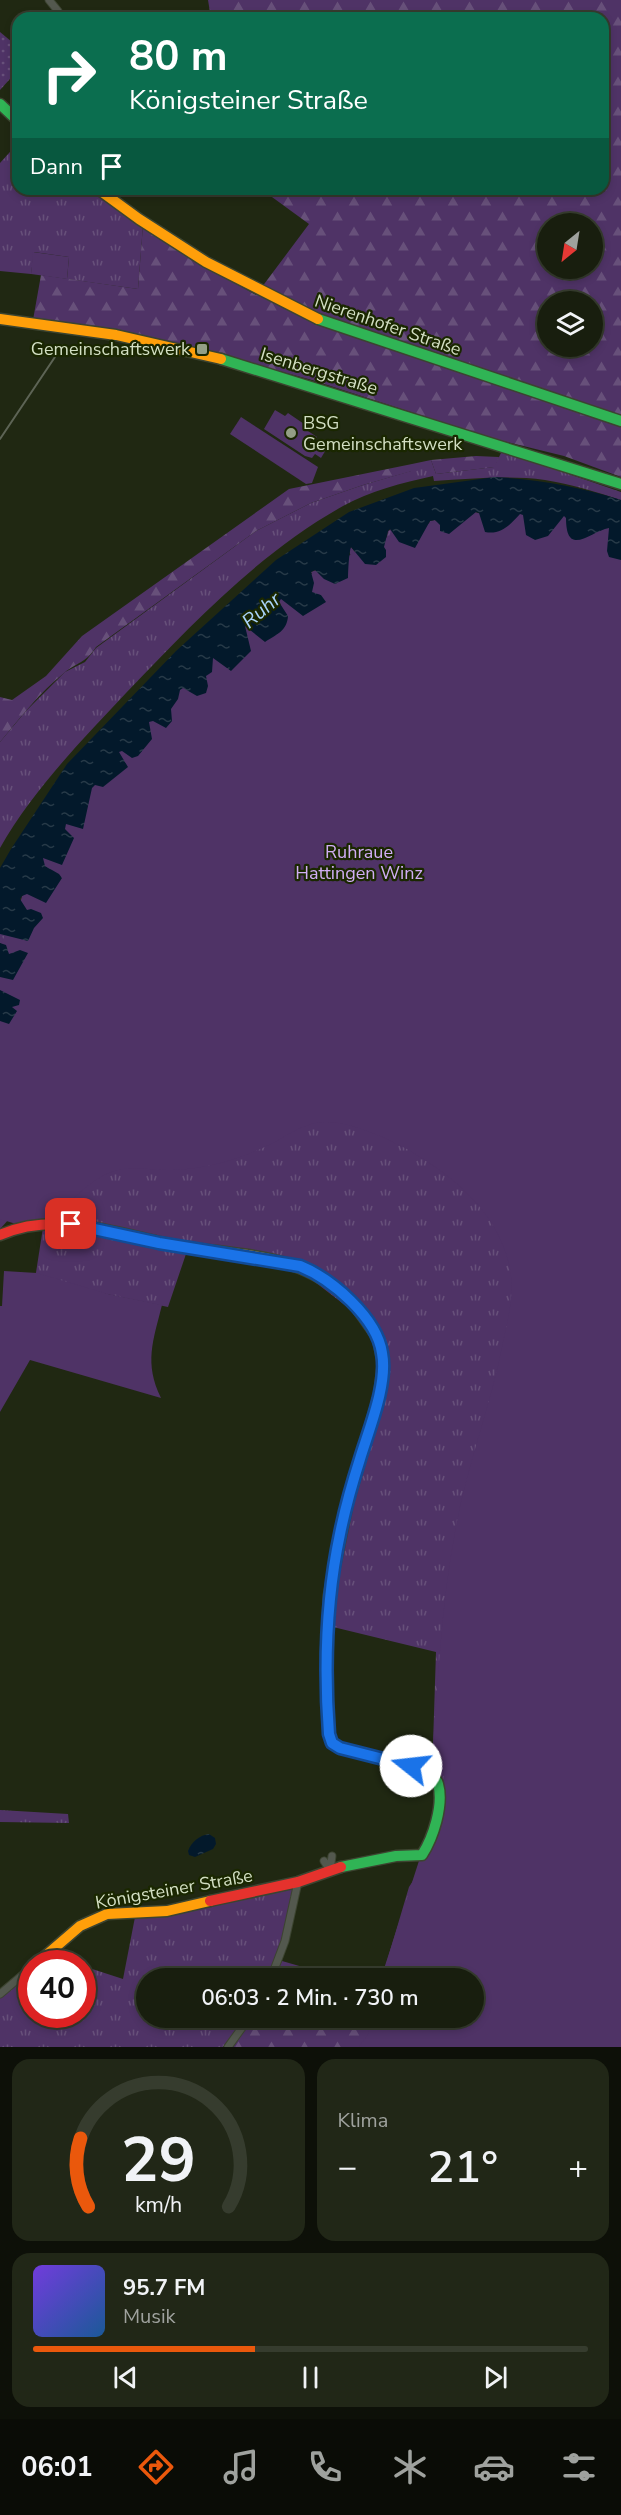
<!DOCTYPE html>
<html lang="de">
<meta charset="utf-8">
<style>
body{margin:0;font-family:"Nunito Sans",sans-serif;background:#212717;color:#f1f3f6;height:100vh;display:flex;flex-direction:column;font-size:22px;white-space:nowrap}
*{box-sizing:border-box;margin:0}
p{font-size:20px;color:#9fa29e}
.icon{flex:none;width:33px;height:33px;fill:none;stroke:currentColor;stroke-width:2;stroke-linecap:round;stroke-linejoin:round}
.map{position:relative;height:2047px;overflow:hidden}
.panel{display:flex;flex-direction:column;gap:12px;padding:12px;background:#0d1008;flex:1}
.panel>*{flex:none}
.hud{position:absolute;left:12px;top:12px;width:597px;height:183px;border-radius:18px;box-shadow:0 3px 9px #0003,0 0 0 2px #363c2e;background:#0b6e4f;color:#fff;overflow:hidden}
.needle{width:39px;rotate:210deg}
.tools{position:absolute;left:537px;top:213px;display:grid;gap:12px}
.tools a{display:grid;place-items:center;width:66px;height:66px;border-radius:50%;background:#181e0e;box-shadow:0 3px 9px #0003,0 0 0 2px #363c2e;font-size:30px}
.speed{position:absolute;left:18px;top:1950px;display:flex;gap:12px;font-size:30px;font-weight:700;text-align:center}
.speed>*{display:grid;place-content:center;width:78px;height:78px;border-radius:50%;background:#181e0e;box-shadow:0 3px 9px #0003,0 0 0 2px #363c2e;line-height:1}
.speed .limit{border:9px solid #d22;background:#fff;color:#111}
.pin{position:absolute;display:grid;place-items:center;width:51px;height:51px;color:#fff;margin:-26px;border-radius:12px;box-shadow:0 3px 9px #0006}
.me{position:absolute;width:66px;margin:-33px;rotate:286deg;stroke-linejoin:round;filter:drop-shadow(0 0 4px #0008)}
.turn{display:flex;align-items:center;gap:21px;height:126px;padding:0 18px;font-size:27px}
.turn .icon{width:78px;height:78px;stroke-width:2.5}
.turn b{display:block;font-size:42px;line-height:51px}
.then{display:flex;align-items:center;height:57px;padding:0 18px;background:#0003;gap:12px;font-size:22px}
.big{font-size:45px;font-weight:600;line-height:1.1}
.panel .card{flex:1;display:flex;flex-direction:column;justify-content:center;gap:9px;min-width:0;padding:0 21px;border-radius:18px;background:#212717}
.panel .dial{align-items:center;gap:0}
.dial svg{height:156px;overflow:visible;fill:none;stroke:#363c2e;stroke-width:7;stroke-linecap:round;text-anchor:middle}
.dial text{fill:#f1f3f6;stroke:none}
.song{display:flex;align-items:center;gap:18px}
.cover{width:72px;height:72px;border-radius:9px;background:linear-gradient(135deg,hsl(260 70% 55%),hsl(210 70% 35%))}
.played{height:6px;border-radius:3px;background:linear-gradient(90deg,#ea580c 40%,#363c2e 40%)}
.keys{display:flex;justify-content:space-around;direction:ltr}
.heat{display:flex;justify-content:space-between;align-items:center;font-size:33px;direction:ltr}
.panel .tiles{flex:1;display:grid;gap:12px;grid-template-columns:1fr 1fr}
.card:last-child{grid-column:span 2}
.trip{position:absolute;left:136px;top:1968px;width:348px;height:60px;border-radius:30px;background:#181e0e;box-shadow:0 3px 9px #0003,0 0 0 2px #363c2e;font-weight:600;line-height:60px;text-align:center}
.menu{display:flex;height:96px;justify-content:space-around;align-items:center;background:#0a0c06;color:#9fa29e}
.menu .icon{width:42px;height:42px}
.menu .active{color:#ea580c}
.menu b{font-size:27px;color:#f1f3f6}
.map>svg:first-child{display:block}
.grass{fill:url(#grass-tufts)}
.forest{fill:url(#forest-firs);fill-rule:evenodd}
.park{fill:#4f3366}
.garden{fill:url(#garden-dots)}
.water{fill:url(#water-ripples)}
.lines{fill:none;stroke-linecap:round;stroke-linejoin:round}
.street-casing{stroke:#3c4430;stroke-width:9}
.fast-casing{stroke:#3c4430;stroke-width:13}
.slow-casing{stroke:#3c4430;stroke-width:13}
.jam-casing{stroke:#3c4430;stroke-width:13}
.street{stroke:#53584e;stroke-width:7}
.fast{stroke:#30b455;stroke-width:10}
.slow{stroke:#ff9f0a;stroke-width:10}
.jam{stroke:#e5322d;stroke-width:10}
.rail{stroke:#5d6455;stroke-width:2}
.route-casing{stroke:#114b97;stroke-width:15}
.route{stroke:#1a73e8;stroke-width:10}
.poi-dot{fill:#949f85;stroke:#1a2700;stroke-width:2}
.labels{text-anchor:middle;stroke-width:4.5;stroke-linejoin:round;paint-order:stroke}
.street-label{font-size:18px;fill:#d3dfc3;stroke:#1a2700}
.poi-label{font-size:18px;fill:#d3dfc3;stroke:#1a2700;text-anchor:end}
.park-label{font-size:18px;fill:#d1aef5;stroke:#1a2700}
.water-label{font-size:20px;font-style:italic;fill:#a9d3f9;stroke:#1a2700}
</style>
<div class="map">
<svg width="621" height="2047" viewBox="0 0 621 2047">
<defs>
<pattern id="grass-tufts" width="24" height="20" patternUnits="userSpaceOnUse" patternTransform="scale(1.5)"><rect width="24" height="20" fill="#4f3366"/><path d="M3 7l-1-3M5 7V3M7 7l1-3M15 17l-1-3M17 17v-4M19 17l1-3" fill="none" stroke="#67507a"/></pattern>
<pattern id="forest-firs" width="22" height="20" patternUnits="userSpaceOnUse" patternTransform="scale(1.5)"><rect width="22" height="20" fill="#4f3366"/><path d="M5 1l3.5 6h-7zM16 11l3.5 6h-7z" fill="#67507a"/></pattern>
<pattern id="garden-dots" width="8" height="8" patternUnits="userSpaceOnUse" patternTransform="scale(1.5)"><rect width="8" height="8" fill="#4f3366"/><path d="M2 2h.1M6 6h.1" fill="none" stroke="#67507a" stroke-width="1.8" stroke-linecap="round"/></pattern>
<pattern id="water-ripples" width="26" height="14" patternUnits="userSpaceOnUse" patternTransform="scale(1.5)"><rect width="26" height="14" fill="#03192b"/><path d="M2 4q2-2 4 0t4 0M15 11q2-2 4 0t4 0" fill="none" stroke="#273a48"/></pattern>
</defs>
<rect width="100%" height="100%" fill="#202812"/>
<g class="grass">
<path d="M18,143V189H91L143,225L138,289L67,279L69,257L34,252L31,274L0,271V163Z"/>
<path d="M502,451L621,492V500C596,492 571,484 545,480C508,475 471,479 434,481L433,476C402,483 370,491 343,506C259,553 192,624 126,693C81,741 33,790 0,848V742L26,711L65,672L85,662L96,648L256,531L311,503L363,485L411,471L412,464L431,460L436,474L494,467Z"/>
<path d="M475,512L621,561V2047L474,2018V1978H382L409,1887L428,1858L439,1794L432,1775L436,1652L329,1626V1605L383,1358L372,1326L298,1269L187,1251L168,1307L35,1279L44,1221L9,1219L0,1229V1021L15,951L0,943V934L21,902L22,896L27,894L313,576L311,572L351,557L349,550L351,547L355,552L386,540L388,531L391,529L399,542L425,532L430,521L435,520L440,525Z"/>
<path d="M0,1810L68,1814L69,1823L0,1822Z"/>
<path d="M294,1887C290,1917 283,1951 269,1978H147V2018H246L223,2047H0V1997L31,1970L32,2014H82L83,1966L123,1979L135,1917Z"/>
</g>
<g class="forest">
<path d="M208,0H621V477L564,456L491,438L312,380L220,355L33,320L41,275L138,289L143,225L196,261L256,295L309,224L261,189H603V18H211ZM548,224H592V268H548ZM548,302H592V346H548Z"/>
<path d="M476,456L499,457L495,467L436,474L431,460Z"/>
<path d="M412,464V471L363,485L311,503L256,531L96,647C85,664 77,662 64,673C40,692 20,718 0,742V697L12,700L46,676L82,636L289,489Z"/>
<path d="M282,1961L341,1978H274Z"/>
<path d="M252,2018H373L368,2037L361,2047H229Z"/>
</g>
<g class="park">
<path d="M33,252L69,257L67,279L31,274Z"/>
<path d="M275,410L285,416L288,413L307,426L305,429L317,437L315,440L327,448L321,458L315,454L312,458L305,456L264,429Z"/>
<path d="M241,417L318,467L312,483L306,484L230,434Z"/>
<path d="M518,509H541L621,528V2047H359L368,2034L372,2018H474V1978H381L440,1796L444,1775L439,1765L432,1758C438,1683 441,1606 455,1532C466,1467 491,1406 503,1342C509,1316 515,1291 509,1264C496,1210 453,1176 407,1149C386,1138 351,1122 327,1122C308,1121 289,1134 273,1143C242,1159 207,1169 172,1170C151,1171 130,1164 109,1173C86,1183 66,1206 48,1223L16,1224L0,1219V946L37,865L112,749L280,591L321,569L394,534L450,517Z"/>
<path d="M4,1271L37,1273L108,1294L162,1305C153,1341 144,1363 161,1398L30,1360L0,1412V1306H2Z"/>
</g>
<path class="garden" d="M0,32L18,47V70L0,90Z"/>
<g class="water">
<path d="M495,477C541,480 577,486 621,500V560L609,557L607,551L609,528C591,531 566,559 566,518L564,516L548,536L535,540L526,535L523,515L520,514C510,525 501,535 485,532L479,513L476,512L449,534L440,531V525L435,520L430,521L415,548L399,542L390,529L388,531L384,547L386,550V557L376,565L365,564L351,547C349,552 348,571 348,578L335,584L324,579L315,570L311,572L314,583L312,592L321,595L326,602L303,616L281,599L279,602L288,616C287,631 277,634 265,642L245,626L251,651L231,671L213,658L212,672L206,676L208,686L206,693L197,696L183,688L180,690L178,699L171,709L172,721L166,728L153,721L149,722L152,739L138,756L132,758L122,751L119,752L128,767L103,787L95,785L92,788L83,829L66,824L65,829L74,838L62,865L43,858L45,866L59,874L62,878L46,903L27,894L22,896L20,899L27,910L31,909L41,913L43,918L34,928L28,941L0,934V868L11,849L67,764L176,651L276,560L349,512L414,488Z"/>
<path d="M0,943L6,945L9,954L20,950L28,953L13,980L0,977Z"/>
<path d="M0,990L20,1000L19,1005L12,1007L17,1011L9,1024L0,1021Z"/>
<path d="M209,1834L215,1838L216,1844L213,1849L195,1857L189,1855L188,1851C191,1842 200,1835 209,1834Z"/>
</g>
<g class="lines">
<defs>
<g id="street">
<path d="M49,0L58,11L53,18"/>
<path d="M324,1861L330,1870L332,1856"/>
<path d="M271,1978L285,1941L298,1882"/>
<path d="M0,1994L32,1967"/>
<path d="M228,2047L249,2018"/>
</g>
<g id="fast">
<path d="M0,104L18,121"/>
<path d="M318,319L621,421"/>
<path d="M221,359L621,484"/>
<path d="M341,1867L396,1856L422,1855C433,1838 444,1805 438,1784C436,1777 431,1774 425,1770L340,1748L332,1743L329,1734L326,1654L329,1595L348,1502L379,1396L383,1364L378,1338L354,1304"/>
</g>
<g id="slow">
<path d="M98,189L139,219L206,262L318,319"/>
<path d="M0,319L116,335L221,359"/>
<path d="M155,1241C230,1259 295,1245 354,1304"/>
<path d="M36,1964L80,1926L107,1914L167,1911L210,1901"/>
</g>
<g id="jam">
<path d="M0,1235C50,1213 104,1229 155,1241"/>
<path d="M210,1901L298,1882L341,1867"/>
</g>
</defs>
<use href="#street" class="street-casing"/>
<use href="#fast" class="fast-casing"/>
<use href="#slow" class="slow-casing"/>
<use href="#jam" class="jam-casing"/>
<use href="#street" class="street"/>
<use href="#fast" class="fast"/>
<use href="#slow" class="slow"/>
<use href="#jam" class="jam"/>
<path class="rail" d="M0,439L63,345"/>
</g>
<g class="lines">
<defs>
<path id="route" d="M71,1224L159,1243L300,1266C332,1279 377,1318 382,1353C388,1384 369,1429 360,1459C352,1484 345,1509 340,1534C326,1600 324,1667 329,1734L332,1743L340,1748L411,1766"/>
</defs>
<use href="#route" class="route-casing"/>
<use href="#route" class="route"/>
</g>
<g class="poi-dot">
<rect x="196" y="343" width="12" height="12" rx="3"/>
<circle cx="291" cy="433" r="6"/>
</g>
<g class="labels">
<g class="street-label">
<text transform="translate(388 325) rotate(19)" y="6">Nierenhofer Straße</text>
<text transform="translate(319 371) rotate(17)" y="6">Isenbergstraße</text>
<text transform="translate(174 1889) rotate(-10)" y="6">Königsteiner Straße</text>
</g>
<g class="poi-label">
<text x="190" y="355">Gemeinschaftswerk</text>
<text x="303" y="429" text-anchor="start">BSG<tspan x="303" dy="21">Gemeinschaftswerk</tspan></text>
</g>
<g class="park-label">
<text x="359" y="858">Ruhraue<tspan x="359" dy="21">Hattingen Winz</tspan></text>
</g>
<g class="water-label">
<text transform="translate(261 610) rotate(-40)" y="7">Ruhr</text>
</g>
</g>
</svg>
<div class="tools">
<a><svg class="needle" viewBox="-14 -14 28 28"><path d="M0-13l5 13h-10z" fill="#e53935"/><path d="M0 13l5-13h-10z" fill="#9fa29e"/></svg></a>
<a><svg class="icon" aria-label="layers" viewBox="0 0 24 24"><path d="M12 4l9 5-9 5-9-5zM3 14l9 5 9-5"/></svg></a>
</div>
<div class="speed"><div class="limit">40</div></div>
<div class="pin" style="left:71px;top:1224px;background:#d93025"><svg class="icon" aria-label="arrive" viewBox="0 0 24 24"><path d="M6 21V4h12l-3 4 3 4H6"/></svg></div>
<svg class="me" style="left:411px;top:1766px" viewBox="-20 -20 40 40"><circle r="19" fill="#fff"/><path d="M0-13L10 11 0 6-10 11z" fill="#1a73e8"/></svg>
<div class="trip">06:03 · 2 Min. · 730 m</div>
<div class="hud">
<div class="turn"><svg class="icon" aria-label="right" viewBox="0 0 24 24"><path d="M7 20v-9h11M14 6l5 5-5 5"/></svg><div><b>80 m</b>Königsteiner Straße</div></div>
<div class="then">Dann<svg class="icon" aria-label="arrive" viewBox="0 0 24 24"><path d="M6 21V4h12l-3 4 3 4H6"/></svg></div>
</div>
</div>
<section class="panel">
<div class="tiles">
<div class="card dial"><svg viewBox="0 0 100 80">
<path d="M14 69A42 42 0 1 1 86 69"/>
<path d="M14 69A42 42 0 0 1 10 34" stroke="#ea580c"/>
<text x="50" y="56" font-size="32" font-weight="700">29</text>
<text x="50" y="72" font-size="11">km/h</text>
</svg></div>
<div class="card"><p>Klima</p>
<div class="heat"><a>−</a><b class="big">21°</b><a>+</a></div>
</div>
<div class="card">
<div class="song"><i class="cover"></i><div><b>95.7 FM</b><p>Musik</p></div></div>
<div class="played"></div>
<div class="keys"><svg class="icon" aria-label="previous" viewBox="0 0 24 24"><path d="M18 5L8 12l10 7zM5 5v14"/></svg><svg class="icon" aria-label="pause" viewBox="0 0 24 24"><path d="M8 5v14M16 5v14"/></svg><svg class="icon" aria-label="next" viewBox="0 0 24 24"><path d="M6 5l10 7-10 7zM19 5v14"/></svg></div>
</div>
</div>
</section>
<nav class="menu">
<b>06:01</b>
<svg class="icon active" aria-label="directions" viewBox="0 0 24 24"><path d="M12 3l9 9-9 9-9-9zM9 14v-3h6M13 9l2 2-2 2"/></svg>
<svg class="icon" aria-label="music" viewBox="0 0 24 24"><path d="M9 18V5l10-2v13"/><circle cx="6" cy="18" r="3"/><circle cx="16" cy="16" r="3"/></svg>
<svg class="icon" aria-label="phone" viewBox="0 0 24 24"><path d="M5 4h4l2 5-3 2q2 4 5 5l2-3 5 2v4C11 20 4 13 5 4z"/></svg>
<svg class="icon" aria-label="climate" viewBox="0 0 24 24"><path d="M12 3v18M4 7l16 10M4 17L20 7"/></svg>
<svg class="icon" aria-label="car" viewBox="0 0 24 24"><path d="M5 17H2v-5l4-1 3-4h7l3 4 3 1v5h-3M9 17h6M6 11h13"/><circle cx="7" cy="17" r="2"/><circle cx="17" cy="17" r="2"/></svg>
<svg class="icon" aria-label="filters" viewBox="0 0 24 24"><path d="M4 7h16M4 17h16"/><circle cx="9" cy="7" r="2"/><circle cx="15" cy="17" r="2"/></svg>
</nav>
